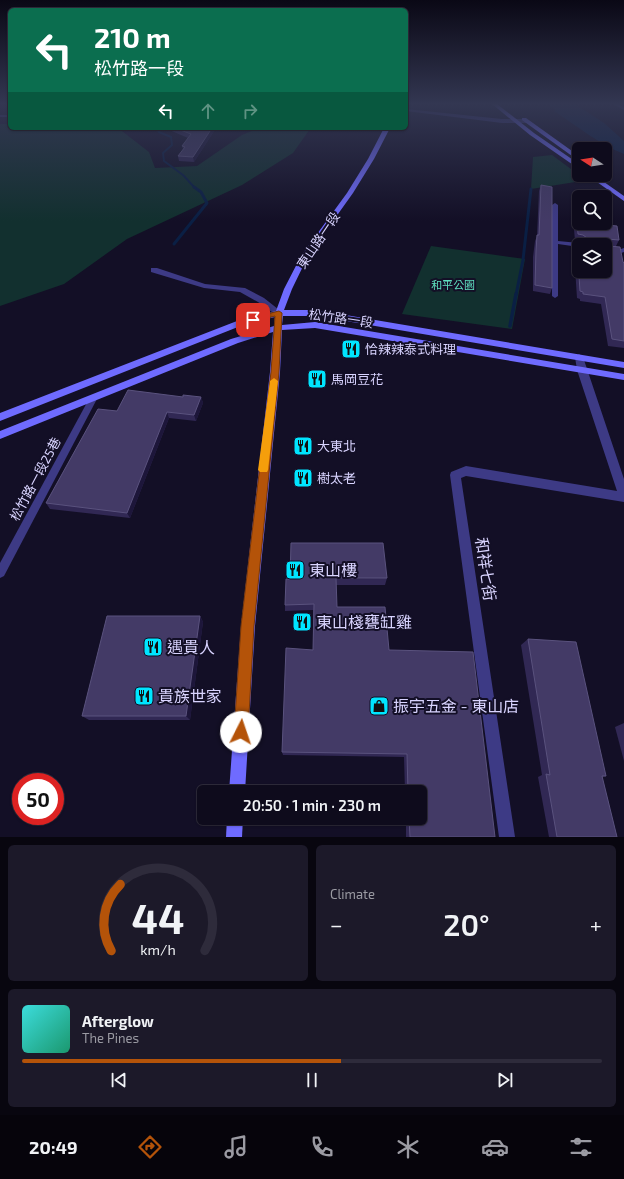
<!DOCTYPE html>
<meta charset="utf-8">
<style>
body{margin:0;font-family:"Exo 2","Noto Sans TC",sans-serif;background:#1c1929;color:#f1f3f6;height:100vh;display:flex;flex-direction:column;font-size:15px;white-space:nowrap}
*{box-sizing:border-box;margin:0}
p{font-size:13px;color:#9b9ba3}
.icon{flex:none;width:22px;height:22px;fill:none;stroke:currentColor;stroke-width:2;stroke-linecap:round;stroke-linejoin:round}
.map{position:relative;height:837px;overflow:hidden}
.sheet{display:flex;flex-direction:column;gap:8px;padding:8px;background:#08060f;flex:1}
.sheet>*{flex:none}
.hud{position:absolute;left:8px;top:8px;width:400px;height:122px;border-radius:6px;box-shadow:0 1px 3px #0004,0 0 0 1px #2e2b3b;background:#0b6e4f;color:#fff;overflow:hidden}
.needle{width:26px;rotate:282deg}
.fabs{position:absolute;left:572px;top:142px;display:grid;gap:8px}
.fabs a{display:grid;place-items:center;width:40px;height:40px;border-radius:6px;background:#0e0b1c;box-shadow:0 1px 3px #0004,0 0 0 1px #2e2b3b;font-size:20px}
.speed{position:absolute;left:12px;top:773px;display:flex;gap:8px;font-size:20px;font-weight:700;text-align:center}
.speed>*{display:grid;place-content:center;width:52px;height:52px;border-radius:50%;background:#0e0b1c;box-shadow:0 1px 3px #0004,0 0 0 1px #2e2b3b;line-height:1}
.speed .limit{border:6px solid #d22;background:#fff;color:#111}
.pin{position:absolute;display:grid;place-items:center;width:34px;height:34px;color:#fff;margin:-17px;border-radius:8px;box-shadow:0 2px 6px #0006}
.me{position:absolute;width:44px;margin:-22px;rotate:4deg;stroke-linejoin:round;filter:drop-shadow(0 0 3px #0008)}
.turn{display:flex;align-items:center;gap:14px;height:84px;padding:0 20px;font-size:18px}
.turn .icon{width:52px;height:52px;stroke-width:2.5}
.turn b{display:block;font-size:28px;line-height:34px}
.lanes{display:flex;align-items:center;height:38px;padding:0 20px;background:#0003;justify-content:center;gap:20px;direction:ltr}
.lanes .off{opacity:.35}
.big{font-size:30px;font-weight:600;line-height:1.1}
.sheet .card{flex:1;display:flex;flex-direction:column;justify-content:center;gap:6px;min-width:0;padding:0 14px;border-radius:6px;background:#1c1929}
.sheet .dial{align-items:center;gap:0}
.dial svg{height:104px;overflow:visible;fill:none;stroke:#2e2b3b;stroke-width:7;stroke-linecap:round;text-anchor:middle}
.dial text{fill:#f1f3f6;stroke:none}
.song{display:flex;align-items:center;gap:12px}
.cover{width:48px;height:48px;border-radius:6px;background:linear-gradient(135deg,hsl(180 70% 55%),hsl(160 70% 35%))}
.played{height:4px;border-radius:2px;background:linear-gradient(90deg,#b45309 55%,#2e2b3b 55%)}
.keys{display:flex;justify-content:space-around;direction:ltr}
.heat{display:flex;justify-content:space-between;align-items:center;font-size:22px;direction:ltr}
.sheet .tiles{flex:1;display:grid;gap:8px;grid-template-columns:1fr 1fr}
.card:last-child{grid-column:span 2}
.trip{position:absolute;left:197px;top:785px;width:230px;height:40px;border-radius:6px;background:#0e0b1c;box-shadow:0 1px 3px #0004,0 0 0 1px #2e2b3b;font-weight:600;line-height:40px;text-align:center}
.menu{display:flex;height:64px;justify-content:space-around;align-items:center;background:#06040b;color:#9b9ba3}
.menu .icon{width:28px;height:28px}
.menu .current{color:#b45309}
.menu b{font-size:18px;color:#f1f3f6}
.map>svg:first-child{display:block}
.green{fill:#12302f}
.water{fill:#0a1f44}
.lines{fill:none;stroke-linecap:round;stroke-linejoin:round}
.stream-far2{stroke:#0a1f44;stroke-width:2}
.stream-far1{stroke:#0a1f44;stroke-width:3}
.stream{stroke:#0a1f44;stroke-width:3.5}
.lane{fill:#3d3a85;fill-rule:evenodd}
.street{fill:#3d3a85;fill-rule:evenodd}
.secondary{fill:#6f6bff;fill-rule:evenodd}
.wall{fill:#312854}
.shaded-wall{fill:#1d163a}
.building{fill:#433a66;stroke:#5a527e}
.route{fill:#b45309;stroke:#753606}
.slow{fill:#f59e0b}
.labels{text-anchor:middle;stroke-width:4;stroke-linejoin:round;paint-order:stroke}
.far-park-label{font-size:11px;fill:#5fe0c0;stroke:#130f26}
.street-label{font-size:13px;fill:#d9d4ff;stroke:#130f26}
.poi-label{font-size:13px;fill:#d9d4ff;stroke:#130f26;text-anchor:start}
.near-street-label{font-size:16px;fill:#d9d4ff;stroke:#130f26}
.near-poi-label{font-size:16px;fill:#d9d4ff;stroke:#130f26;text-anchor:start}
</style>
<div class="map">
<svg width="624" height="837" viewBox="0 0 624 837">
<rect width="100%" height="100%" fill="#130f26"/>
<g class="green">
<path d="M0,124H10V128H118L149,152L155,168L197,166L242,135L259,128H305L310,129L293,153L242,185L127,239L64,284L0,306Z"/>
<path d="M552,155L579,175L588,180L531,189L533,157Z"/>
<path d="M431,246L525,259L512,329L402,314Z"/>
</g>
<path class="water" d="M548,104H575L604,123L624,141V154C599,144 577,126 554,111L556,110Z"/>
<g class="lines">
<path class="stream-far2" d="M157,128L159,132L171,137L172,145L163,153L164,161L183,175L195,188"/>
<g class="stream-far1">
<path d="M174,244L207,203L201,192L194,187"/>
<path d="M516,295L523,260L531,189"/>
</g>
<path class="stream" d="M510,326L516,294"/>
<g class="lane">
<rect x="0" y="115" width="10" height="2"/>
<path d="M555,203L558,205V241L579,243L582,245H579V247L558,244V296L555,298L552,296V205Z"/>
<path d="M605,247L621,249L624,248V252L621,253L605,251Z"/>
<path d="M94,394L98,397L4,576L0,578V563L90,397Z"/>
</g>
<g class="street">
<path d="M613,104H618L624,107V110Z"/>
<path d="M406,109L502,119H526L529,121L526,123H502L406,111Z"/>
<path d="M151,268H157L205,284L245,288L264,298L283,313L282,315H276L258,302L240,292L204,288L151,272Z"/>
<path d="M579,354L583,357L624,479V502L466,476L461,478L515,837H499L450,475L451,472L466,466L617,491L577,370L575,357Z"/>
</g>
<g class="secondary">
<path d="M492,104H497L534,133L579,164V169L530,135Z"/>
<path d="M522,118H526L579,156V161L522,120Z"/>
<path d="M384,128H390L374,159L353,193L308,256L292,289L284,310H316L624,362V368L316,316H283L282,325L315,322L624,374V380L315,328L282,330L280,372L255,626L245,792H229L241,626L270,372L273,332L238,343L0,439V431L231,339L274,326L275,317L243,325L0,421V413L237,321L276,311L284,289L301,256L347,193L368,159Z"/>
<path d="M587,175H594L624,196V201Z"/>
<path d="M227,818H243L242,837H226Z"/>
</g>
</g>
<g class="wall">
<path d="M167,128H216L194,162L179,161L178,156L183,149L182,146L188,138L167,129Z"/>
<path d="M541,185L552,288L550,294L533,291V257L535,241L537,236L539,191Z"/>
<path d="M576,211L619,240L616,246L624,263V348L608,346L601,304L580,301V299L577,298L574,253L578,242L575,241L573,217Z"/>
<path d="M183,397H201L203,403L196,421L169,418L130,518L50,509L46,503L117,411Z"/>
<path d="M387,578L385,585H336L337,607L389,650L495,837H406V818H420V792H405L404,757L283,755L282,752L313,650V610L285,611V605L290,579Z"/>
<path d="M200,616L203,622L190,720H89L82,716Z"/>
<path d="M528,639L606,776L602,777L617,837H549L538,777L542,775L521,645Z"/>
<path d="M624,723V761L615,727Z"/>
</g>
<g class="shaded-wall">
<path d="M212,128H216L194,162L193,157Z"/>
<path d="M201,397L203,403L196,421L194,415Z"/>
<path d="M167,412L169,418L130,518L127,513Z"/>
<path d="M200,616L203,622L190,720L186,716Z"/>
</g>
<g class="building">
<path d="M175,128H212L193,157L178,156L185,147L182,146L191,134Z"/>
<path d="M541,185L552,187V288L535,285L536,251L537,235H539Z"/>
<path d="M576,211H579V223H595V224L617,226L619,240L607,239V244L608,246L620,247L623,262L624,263V341L612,339L605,297L583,294V292L580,291L577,246L579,247V271H605V245H579V247L578,241H583L587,238L583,235L578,234Z"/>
<path d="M128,390L183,397V395L201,397L194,415L167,412L127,513L46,503L98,409L117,411Z"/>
<path d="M291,543H383L387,578H336L337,607H385L389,650L473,652L495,837H410L409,818H420V792H408L407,754L282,752L286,648L313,650L314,604L285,605L286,579H290Z"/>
<path d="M107,616H200L186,716H82Z"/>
<path d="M528,639L576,642L606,776H602L617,837H557L546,774L550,775Z"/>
</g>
<linearGradient id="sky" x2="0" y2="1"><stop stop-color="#0a0815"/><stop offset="0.47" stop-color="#333752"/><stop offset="1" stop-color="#333752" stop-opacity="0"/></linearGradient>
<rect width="624" height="221" fill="url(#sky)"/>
<path class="route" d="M279,311L282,313L279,372L254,626L248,732L246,737L241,739L236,737L234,732L241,626L271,372L275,316L253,322L249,320L250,318Z"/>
<path class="slow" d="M274,378L278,381L268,470L267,472H260L258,470L270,381Z"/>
<defs>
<symbol id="restaurant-square" viewBox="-11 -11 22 22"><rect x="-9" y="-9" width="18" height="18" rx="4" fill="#00e5ff" stroke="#130f26"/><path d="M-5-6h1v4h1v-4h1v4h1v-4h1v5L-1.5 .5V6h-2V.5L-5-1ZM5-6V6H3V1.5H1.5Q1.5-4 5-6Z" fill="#111"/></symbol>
<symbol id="shop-square" viewBox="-11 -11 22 22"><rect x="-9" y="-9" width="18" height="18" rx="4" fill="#00e5ff" stroke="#130f26"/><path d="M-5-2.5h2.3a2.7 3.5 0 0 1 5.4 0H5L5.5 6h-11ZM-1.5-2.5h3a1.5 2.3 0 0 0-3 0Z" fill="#111"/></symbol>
</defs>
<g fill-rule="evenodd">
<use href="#restaurant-square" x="340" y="338" width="22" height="22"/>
<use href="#restaurant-square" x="306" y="368" width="22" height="22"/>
<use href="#restaurant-square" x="292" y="435" width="22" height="22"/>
<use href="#restaurant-square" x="292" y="467" width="22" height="22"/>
<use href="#restaurant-square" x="284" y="559" width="22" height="22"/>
<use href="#restaurant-square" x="291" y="611" width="22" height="22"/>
<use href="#restaurant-square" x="142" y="636" width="22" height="22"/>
<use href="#restaurant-square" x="133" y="685" width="22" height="22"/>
<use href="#shop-square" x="368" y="695" width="22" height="22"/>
</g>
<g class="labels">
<g class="far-park-label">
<text x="453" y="289">和平公園</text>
</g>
<g class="street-label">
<text transform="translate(318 240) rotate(-56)" y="5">東山路一段</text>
<text transform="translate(341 318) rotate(8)" y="5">松竹路一段</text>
<text transform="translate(35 479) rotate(-62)" y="5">松竹路一段25巷</text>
</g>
<g class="poi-label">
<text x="365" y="354">恰辣辣泰式料理</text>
<text x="331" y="384">馬岡豆花</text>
<text x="317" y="451">大東北</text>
<text x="317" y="483">樹太老</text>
</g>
<g class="near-street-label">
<text transform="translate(486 569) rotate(82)" y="6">和祥七街</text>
</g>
<g class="near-poi-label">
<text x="309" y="576">東山樓</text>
<text x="316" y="628">東山棧甕缸雞</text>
<text x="167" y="653">遇貴人</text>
<text x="158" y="702">貴族世家</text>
<text x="393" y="712">振宇五金 - 東山店</text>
</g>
</g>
</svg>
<div class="fabs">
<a><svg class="needle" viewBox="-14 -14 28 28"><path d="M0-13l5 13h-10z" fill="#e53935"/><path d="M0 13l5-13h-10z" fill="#9b9ba3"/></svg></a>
<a><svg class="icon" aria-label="search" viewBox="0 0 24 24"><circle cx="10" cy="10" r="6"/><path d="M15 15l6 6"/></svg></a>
<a><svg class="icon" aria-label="layers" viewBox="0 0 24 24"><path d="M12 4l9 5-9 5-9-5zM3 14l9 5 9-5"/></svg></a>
</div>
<div class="speed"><div class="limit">50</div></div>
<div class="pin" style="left:253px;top:320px;background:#d93025"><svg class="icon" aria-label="arrive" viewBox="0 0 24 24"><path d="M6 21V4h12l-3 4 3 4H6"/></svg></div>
<svg class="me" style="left:241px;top:732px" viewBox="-20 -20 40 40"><circle r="19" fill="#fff"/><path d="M0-13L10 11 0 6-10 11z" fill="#b45309"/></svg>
<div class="trip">20:50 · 1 min · 230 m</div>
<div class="hud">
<div class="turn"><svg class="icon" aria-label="left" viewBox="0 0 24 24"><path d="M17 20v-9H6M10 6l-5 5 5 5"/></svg><div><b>210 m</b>松竹路一段</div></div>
<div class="lanes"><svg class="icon" aria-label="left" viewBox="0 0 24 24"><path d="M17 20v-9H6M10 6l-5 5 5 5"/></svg><svg class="icon off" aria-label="ahead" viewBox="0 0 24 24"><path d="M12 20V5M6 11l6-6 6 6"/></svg><svg class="icon off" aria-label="right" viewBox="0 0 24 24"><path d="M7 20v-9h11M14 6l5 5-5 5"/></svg></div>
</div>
</div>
<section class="sheet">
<div class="tiles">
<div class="card dial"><svg viewBox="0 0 100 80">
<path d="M14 69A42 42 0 1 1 86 69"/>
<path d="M14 69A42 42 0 0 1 21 18" stroke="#b45309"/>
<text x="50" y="56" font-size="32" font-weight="700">44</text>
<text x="50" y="72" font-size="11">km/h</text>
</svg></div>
<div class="card"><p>Climate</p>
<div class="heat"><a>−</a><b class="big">20°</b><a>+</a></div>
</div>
<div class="card">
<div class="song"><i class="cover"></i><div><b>Afterglow</b><p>The Pines</p></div></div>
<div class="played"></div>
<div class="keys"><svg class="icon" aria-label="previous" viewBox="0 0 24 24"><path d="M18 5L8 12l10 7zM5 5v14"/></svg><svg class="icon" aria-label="pause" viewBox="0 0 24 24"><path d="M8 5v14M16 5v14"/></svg><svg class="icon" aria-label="next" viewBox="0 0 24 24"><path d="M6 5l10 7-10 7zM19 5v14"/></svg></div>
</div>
</div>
</section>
<nav class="menu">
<b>20:49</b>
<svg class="icon current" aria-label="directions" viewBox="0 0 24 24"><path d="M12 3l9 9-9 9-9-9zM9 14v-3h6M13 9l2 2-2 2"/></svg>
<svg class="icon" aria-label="music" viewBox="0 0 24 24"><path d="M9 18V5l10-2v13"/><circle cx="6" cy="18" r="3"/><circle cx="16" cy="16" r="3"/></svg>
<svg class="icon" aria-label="phone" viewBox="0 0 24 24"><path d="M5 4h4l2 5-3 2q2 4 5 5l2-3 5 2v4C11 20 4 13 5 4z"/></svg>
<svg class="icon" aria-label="climate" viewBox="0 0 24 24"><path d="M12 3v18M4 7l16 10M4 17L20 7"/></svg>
<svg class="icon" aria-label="car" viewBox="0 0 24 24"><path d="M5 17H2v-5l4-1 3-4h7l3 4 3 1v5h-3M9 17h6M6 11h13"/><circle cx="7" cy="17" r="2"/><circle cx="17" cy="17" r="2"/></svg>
<svg class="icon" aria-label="filters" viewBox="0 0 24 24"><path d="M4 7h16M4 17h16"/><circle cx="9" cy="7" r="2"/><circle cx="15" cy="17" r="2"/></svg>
</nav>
